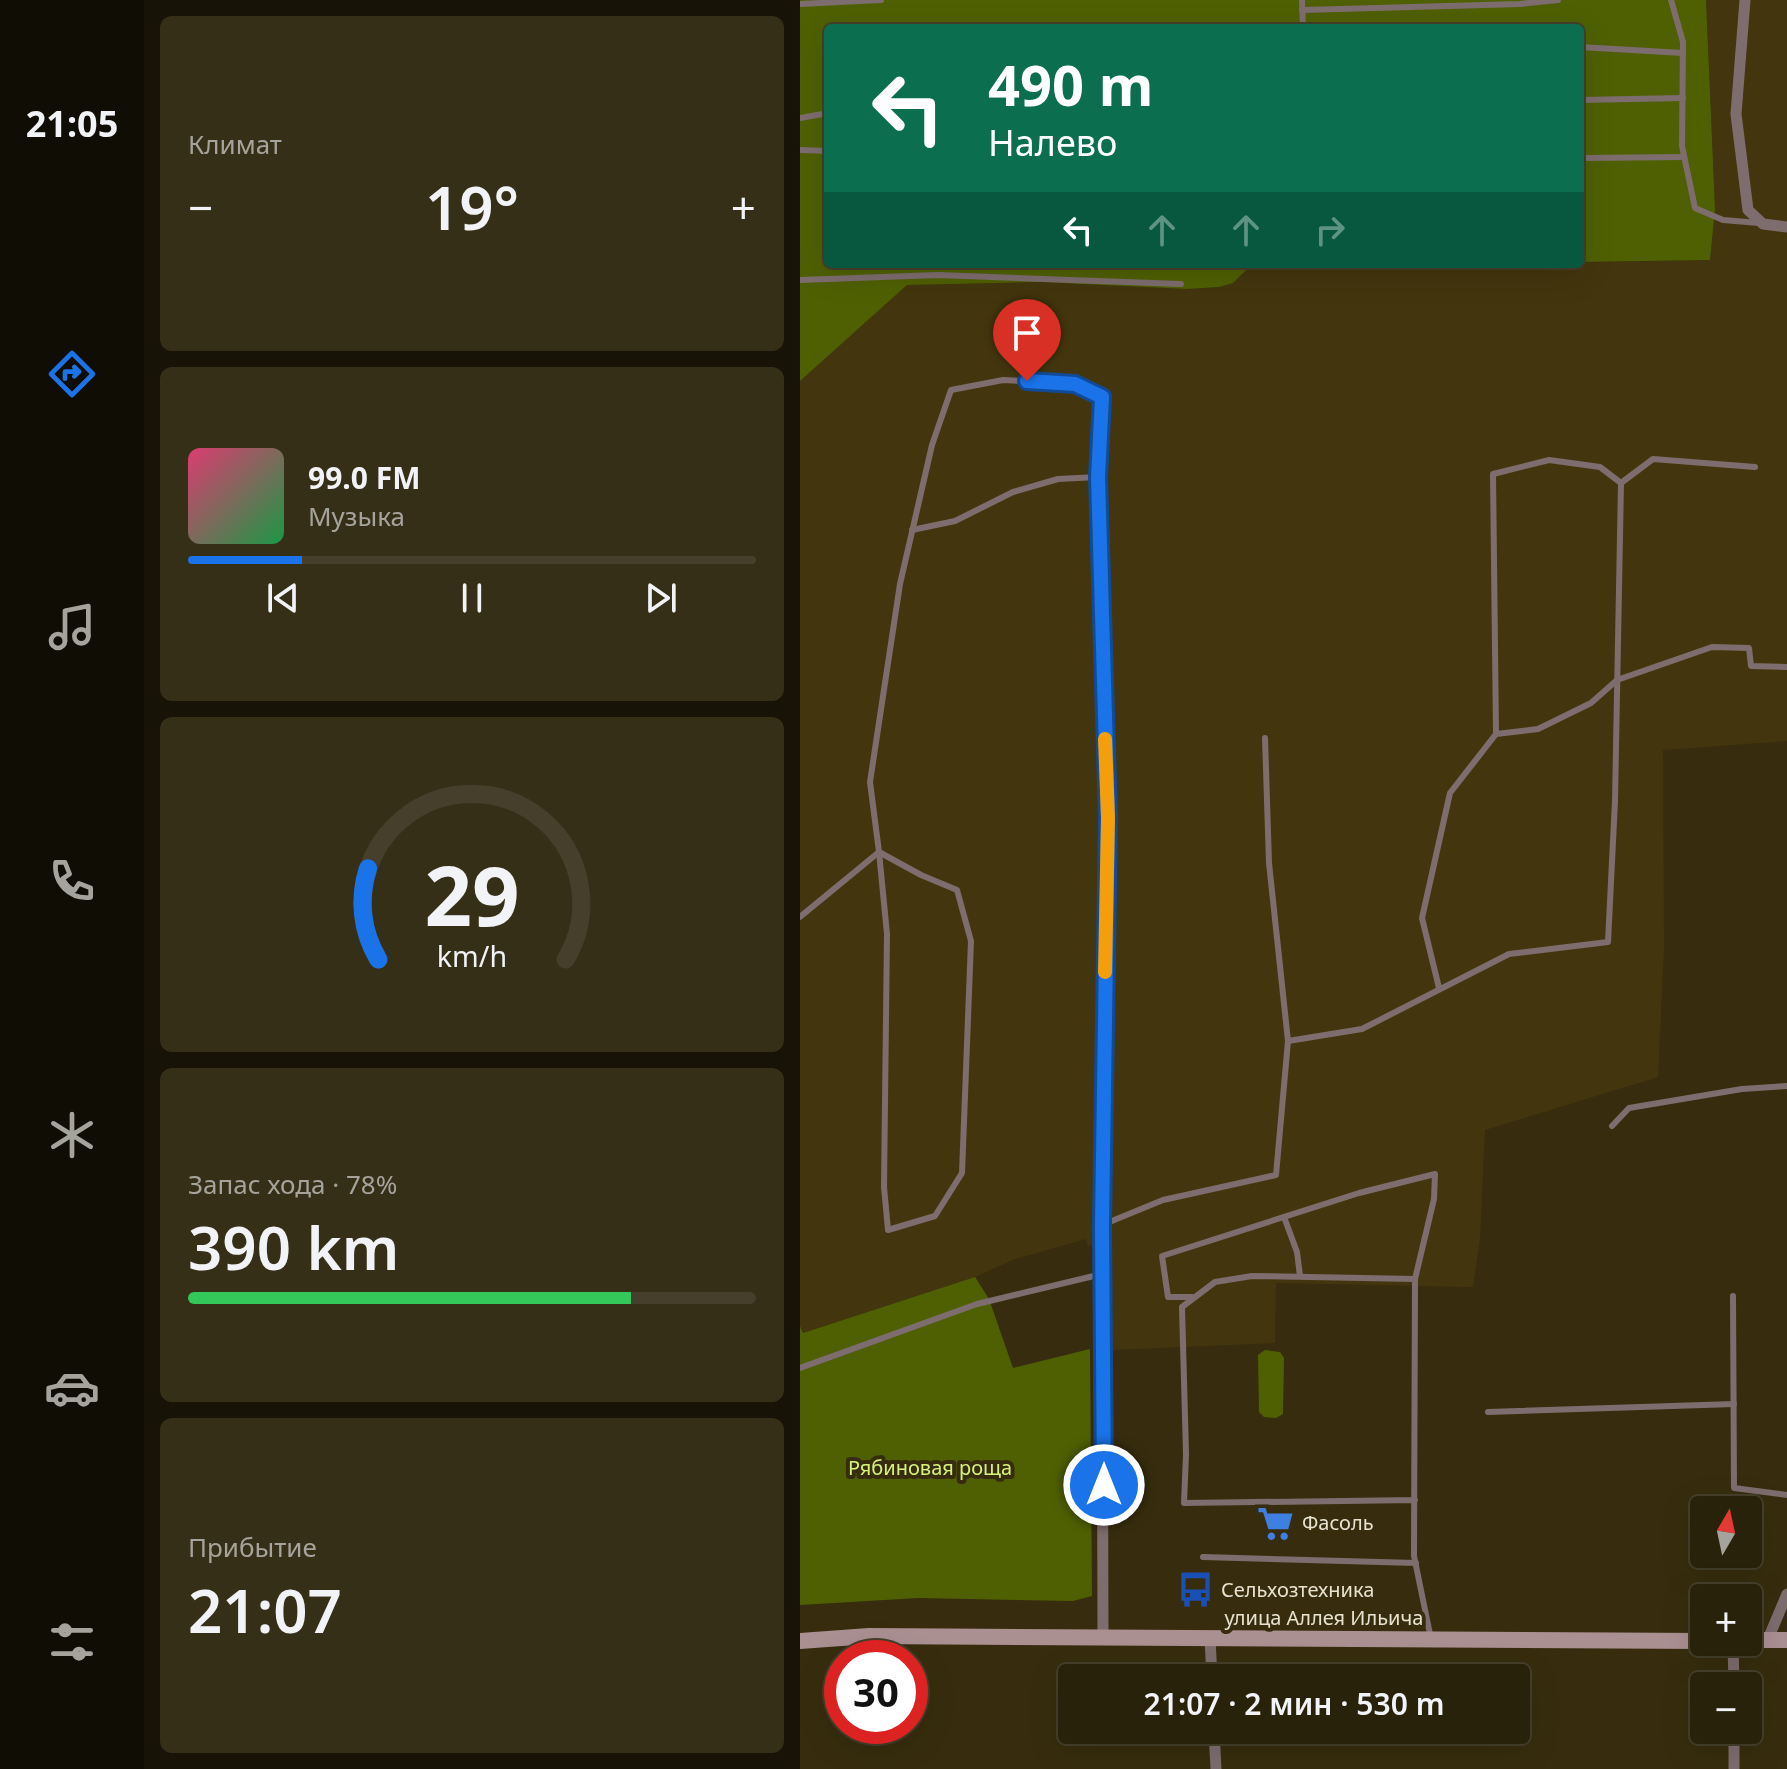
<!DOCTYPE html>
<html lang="ru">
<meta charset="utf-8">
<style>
body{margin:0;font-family:"Noto Sans",sans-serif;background:#352f18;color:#f1f3f6;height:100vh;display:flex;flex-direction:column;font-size:30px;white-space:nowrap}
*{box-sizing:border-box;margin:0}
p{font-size:26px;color:#a5a49c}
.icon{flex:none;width:44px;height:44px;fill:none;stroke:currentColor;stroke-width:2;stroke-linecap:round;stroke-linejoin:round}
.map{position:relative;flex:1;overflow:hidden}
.details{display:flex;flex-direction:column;gap:16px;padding:16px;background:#171306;width:656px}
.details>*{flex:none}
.hud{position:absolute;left:24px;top:24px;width:760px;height:244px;border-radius:8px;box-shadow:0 8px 32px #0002,0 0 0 2px #453f2b;background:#0b6e4f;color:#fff;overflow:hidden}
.needle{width:52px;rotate:9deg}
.buttons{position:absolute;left:890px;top:1496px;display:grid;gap:16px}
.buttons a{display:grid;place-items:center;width:72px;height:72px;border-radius:8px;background:#29220a;box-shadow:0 8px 32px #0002,0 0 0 2px #453f2b;font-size:40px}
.speed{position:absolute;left:24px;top:1640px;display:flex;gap:16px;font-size:40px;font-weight:700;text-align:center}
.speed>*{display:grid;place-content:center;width:104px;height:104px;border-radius:50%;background:#29220a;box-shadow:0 8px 32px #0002,0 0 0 2px #453f2b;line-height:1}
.speed .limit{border:12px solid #d22;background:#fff;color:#111}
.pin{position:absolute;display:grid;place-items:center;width:68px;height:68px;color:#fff;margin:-82px -34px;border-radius:50% 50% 50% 0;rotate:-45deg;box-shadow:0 0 8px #0007}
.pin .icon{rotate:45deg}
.me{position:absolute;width:88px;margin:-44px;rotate:0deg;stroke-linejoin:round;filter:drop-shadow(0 0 6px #0008)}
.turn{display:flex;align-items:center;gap:28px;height:168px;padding:0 32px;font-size:36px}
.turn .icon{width:104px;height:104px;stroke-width:2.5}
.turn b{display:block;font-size:56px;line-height:68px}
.lanes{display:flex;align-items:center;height:76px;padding:0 32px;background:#0003;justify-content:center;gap:40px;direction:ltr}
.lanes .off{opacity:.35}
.big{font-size:60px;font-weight:600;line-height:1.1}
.details .widget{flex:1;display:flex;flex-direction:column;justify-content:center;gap:12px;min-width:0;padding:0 28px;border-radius:12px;background:#352f18}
.details .dial{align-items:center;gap:0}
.dial svg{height:208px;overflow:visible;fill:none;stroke:#453f2b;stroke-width:7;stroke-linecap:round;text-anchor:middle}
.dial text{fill:#f1f3f6;stroke:none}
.song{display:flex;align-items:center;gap:24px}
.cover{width:96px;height:96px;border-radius:12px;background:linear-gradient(135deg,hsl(340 70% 55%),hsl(140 70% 35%))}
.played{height:8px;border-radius:4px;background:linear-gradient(90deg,#1a73e8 20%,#453f2b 20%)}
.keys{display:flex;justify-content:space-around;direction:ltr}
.heat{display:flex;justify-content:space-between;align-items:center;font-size:44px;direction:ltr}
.charge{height:12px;border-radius:6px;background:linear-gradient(90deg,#34c759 78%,#453f2b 0)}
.trip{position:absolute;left:258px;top:1664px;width:472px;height:80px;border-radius:8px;background:#29220a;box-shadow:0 8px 32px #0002,0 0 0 2px #453f2b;font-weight:600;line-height:80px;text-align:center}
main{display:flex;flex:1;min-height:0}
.tabs{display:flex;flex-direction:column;width:144px;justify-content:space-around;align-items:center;background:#100e04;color:#a5a49c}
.tabs .icon{width:56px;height:56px}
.tabs .current{color:#1a73e8}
.tabs b{font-size:36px;color:#f1f3f6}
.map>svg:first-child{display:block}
.built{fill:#43360e}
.green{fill:#4f6003}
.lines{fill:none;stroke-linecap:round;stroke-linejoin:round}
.service{stroke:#7e6d6e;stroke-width:6}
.minor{stroke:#7e6d6e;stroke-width:11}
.secondary{stroke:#ab9092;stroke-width:16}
.route-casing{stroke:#114b97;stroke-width:20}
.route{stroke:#1a73e8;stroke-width:14}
.slow{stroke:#f59e0b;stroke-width:14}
.labels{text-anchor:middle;stroke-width:8;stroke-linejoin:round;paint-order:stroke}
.park-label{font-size:20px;fill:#d5f37a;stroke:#372d0e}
.poi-label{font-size:20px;fill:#e8e2d1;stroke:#372d0e;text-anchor:start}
.street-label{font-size:20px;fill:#e8e2d1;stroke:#372d0e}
</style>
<main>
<nav class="tabs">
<b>21:05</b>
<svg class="icon current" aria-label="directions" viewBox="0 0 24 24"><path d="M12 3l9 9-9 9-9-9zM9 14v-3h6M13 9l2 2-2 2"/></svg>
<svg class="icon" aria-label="music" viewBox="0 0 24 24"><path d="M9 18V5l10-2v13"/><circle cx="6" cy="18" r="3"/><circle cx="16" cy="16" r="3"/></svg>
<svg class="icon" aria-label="phone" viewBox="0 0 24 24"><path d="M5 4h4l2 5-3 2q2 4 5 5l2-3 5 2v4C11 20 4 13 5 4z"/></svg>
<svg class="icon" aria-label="climate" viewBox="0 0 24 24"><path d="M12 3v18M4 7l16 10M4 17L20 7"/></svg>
<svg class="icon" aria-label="car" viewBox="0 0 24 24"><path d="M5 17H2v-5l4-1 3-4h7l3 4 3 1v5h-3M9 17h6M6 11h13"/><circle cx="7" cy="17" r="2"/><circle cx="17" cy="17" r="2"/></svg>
<svg class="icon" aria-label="filters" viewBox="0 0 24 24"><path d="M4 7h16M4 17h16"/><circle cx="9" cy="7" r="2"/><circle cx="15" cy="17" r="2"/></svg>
</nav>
<section class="details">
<div class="widget"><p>Климат</p>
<div class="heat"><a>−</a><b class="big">19°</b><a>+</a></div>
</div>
<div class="widget">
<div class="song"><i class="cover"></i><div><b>99.0 FM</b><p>Музыка</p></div></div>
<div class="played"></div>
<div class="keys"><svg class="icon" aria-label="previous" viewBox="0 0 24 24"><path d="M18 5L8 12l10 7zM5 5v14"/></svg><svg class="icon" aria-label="pause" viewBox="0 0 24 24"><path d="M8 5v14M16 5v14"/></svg><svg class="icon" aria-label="next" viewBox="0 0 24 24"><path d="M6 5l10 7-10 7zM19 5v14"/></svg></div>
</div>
<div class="widget dial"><svg viewBox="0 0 100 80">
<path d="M14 69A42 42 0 1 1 86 69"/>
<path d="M14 69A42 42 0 0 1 10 34" stroke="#1a73e8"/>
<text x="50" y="56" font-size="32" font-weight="700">29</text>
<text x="50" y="72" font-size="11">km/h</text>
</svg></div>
<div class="widget"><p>Запас хода · 78%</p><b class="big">390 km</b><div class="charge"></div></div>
<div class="widget"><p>Прибытие</p><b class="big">21:07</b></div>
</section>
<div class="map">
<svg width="987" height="1769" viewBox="0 0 987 1769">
<rect width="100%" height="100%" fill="#372d0e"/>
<path class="built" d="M906,0H987V741L863,750L864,948L858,1077L685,1130L680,1237L673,1287L476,1283L475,1343L311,1350V1240L288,1246L286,1239L215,1259L175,1277L3,1333L0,1326V381L107,285L240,282L387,289L419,287L433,283L446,269L910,260L915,209Z"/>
<g class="green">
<path d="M0,0H906L915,209L910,260L780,262V28H28V264H675L447,269L433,283L419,287L387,289L240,282L107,285L0,381Z"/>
<path d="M175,1277L189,1299L213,1368L290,1349L292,1596L273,1601L118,1598L0,1605V1326L3,1333Z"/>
<path d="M465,1350L480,1352L484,1358L483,1414L476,1418L464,1417L459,1412L458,1355Z"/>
</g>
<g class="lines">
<g class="service">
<path d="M502,0L503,28"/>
<path d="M871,0L883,42L882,146L895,208L923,220L959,223"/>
<path d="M0,4L81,0"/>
<path d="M502,10L720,4L758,0"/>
<path d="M780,47L883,53"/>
<path d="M780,100L883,98"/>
<path d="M0,118L28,113"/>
<path d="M0,150L28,151"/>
<path d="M780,158L884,157"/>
<path d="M0,280L138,275L381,284"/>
<path d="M821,483L853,459L955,467"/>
<path d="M112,530L155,521L213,492L258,479L298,477"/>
<path d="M696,734L738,729L791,703L817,680L912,647L949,648L951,666L987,667"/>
<path d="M79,852L87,934L84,1187L88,1230L135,1216L162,1173L171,941L157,890L121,875L79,852L70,782L100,584L132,445L151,390L203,380L275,384L302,397L298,477L308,818L302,1242"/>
<path d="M0,917L79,852"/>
<path d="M488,1041L562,1029L709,954L808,942L815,801L821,483L800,467L749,460L693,474L696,734L650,793L622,918L639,988"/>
<path d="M812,1126L829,1108L942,1089L987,1086"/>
<path d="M484,1217L497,1252L500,1276"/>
<path d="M302,1225L363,1200L476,1175L488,1041L469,863L465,738"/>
<path d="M933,1296L934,1488L987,1495"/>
<path d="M394,1297H368L362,1256L559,1193L635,1174L634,1199L615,1279"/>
<path d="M0,1368L177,1304L302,1274"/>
<path d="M688,1412L934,1404"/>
<path d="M615,1500L384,1503L386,1454L382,1307L415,1282L452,1276L615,1279L614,1556L631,1639"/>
<path d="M403,1557L616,1563"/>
</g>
<g class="minor">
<path d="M945,0L936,114L948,210L963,224L987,227"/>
<path d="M302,1242L303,1637"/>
<path d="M410,1638L412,1678"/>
<path d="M968,1639L987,1594"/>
<path d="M933,1642L934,1686"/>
<path d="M414,1730L416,1769"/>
<path d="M934,1730V1769"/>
</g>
<g class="secondary">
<path d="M948,1640H987"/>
<path d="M0,1641L69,1636L904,1641"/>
</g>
</g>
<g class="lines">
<defs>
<path id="route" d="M227,381L275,384L302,397L298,477L308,818L302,1225L304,1485"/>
</defs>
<use href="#route" class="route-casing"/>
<use href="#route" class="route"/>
<path class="slow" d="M305,972L308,818L305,739"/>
</g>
<defs>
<symbol id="supermarket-bare" viewBox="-9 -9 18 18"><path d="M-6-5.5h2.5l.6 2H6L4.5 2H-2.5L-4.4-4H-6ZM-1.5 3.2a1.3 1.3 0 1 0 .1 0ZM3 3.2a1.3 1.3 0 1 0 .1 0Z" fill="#3f7fe0" stroke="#372d0e" stroke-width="2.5" paint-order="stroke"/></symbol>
<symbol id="bus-bare" viewBox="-9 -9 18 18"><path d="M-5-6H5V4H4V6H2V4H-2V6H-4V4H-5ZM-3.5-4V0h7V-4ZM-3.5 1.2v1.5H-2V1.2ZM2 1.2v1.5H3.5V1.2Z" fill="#1a4fb4" stroke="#372d0e" stroke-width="2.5" paint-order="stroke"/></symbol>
</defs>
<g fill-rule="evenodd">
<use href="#supermarket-bare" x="450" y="1498" width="51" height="51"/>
<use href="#bus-bare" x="370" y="1564" width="51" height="51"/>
</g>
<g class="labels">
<g class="park-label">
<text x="130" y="1475">Рябиновая роща</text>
</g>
<g class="poi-label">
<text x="502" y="1530">Фасоль</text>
<text x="421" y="1597">Сельхозтехника</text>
</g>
<g class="street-label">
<text x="524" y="1625">улица Аллея Ильича</text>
</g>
</g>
</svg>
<div class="buttons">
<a><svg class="needle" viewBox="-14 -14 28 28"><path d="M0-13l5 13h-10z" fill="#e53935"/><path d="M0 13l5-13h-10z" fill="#a5a49c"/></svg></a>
<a>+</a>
<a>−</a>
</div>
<div class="speed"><div class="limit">30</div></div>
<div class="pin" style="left:227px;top:381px;background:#d93025"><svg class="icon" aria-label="arrive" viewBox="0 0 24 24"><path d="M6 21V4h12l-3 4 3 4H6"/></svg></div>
<svg class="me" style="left:304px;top:1485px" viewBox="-20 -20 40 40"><circle r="17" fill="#1a73e8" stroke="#fff" stroke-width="3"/><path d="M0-11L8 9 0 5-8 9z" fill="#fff"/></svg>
<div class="trip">21:07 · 2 мин · 530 m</div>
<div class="hud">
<div class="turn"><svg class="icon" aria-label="left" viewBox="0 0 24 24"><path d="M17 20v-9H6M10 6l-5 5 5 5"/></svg><div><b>490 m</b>Налево</div></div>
<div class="lanes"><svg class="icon" aria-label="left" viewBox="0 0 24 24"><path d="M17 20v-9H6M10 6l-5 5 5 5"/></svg><svg class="icon off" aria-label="ahead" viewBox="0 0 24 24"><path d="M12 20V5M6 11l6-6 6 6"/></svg><svg class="icon off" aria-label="ahead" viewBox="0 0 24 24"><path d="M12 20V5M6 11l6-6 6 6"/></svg><svg class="icon off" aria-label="right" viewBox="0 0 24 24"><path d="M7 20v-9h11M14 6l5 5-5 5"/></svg></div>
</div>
</div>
</main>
